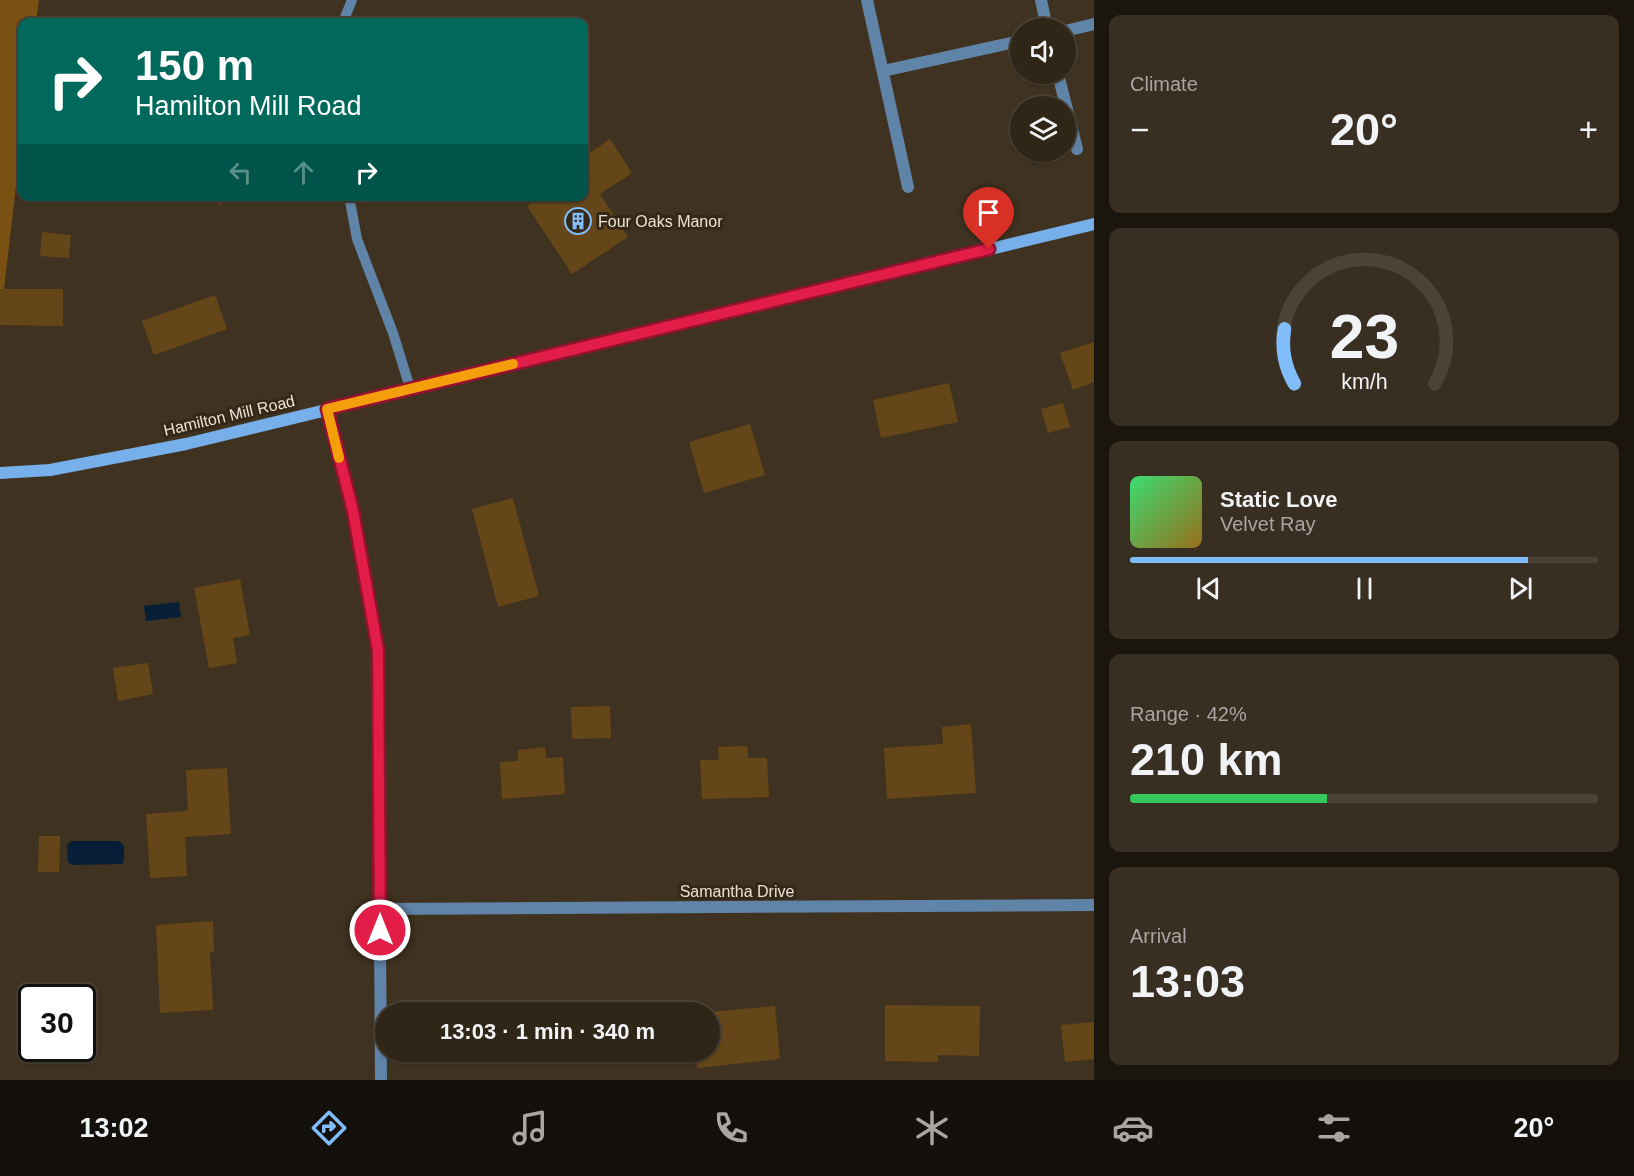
<!DOCTYPE html>
<meta charset="utf-8">
<style>
body{margin:0;font-family:Arial,sans-serif;background:#382e21;color:#f1f3f6;height:100vh;display:flex;flex-direction:column;font-size:22px;white-space:nowrap}
*{box-sizing:border-box;margin:0}
p{font-size:20px;color:#a8a5a2}
.icon{flex:none;width:33px;height:33px;fill:none;stroke:currentColor;stroke-width:2;stroke-linecap:round;stroke-linejoin:round}
.map{position:relative;flex:1;overflow:hidden}
.drawer{display:flex;flex-direction:column;gap:15px;padding:15px;background:#1a150d;width:540px}
.drawer>*{flex:none}
.hud{position:absolute;left:18px;top:18px;width:570px;height:183px;border-radius:12px;box-shadow:0 2px 4px #0004,0 0 0 2px #4b4337;background:#00695c;color:#fff;overflow:hidden}
.buttons{position:absolute;left:1010px;top:18px;display:grid;gap:12px}
.buttons a{display:grid;place-items:center;width:66px;height:66px;border-radius:50%;background:#302618;box-shadow:0 2px 4px #0004,0 0 0 2px #4b4337;font-size:30px}
.speed{position:absolute;left:18px;top:984px;display:flex;gap:12px;font-size:30px;font-weight:700;text-align:center}
.speed>*{display:grid;place-content:center;width:78px;height:78px;border-radius:50%;background:#302618;box-shadow:0 2px 4px #0004,0 0 0 2px #4b4337;line-height:1}
.speed .limit{border:3px solid #111;border-radius:9px;background:#fff;color:#111}
.pin{position:absolute;display:grid;place-items:center;width:51px;height:51px;color:#fff;margin:-62px -26px;border-radius:50% 50% 50% 0;rotate:-45deg;box-shadow:0 0 6px #0007}
.pin .icon{rotate:45deg}
.me{position:absolute;width:66px;margin:-33px;rotate:0deg;stroke-linejoin:round;filter:drop-shadow(0 0 4px #0008)}
.turn{display:flex;align-items:center;gap:21px;height:126px;padding:0 18px;font-size:27px}
.turn .icon{width:78px;height:78px;stroke-width:2.5}
.turn b{display:block;font-size:42px;line-height:51px}
.lanes{display:flex;align-items:center;height:57px;padding:0 18px;background:#0003;justify-content:center;gap:30px;direction:ltr}
.lanes .off{opacity:.35}
.big{font-size:45px;font-weight:700;line-height:1.1}
.drawer .tile{flex:1;display:flex;flex-direction:column;justify-content:center;gap:9px;min-width:0;padding:0 21px;border-radius:12px;background:#382e21}
.drawer .dial{align-items:center;gap:0}
.dial svg{height:156px;overflow:visible;fill:none;stroke:#4b4337;stroke-width:7;stroke-linecap:round;text-anchor:middle}
.dial text{fill:#f1f3f6;stroke:none}
.song{display:flex;align-items:center;gap:18px}
.cover{width:72px;height:72px;border-radius:9px;background:linear-gradient(135deg,hsl(140 70% 55%),hsl(40 70% 35%))}
.played{height:6px;border-radius:3px;background:linear-gradient(90deg,#80bdfa 85%,#4b4337 85%)}
.keys{display:flex;justify-content:space-around;direction:ltr}
.heat{display:flex;justify-content:space-between;align-items:center;font-size:33px;direction:ltr}
.charge{height:9px;border-radius:4px;background:linear-gradient(90deg,#34c759 42%,#4b4337 0)}
.trip{position:absolute;left:375px;top:1002px;width:345px;height:60px;border-radius:30px;background:#302618;box-shadow:0 2px 4px #0004,0 0 0 2px #4b4337;font-weight:700;line-height:60px;text-align:center}
.tab-bar{display:flex;height:96px;justify-content:space-around;align-items:center;background:#130f0a;color:#a8a5a2}
.tab-bar .icon{width:42px;height:42px}
.tab-bar .selected{color:#80bdfa}
.tab-bar b{font-size:27px;color:#f1f3f6}
main{display:flex;flex:1;min-height:0}
.map>svg:first-child{display:block}
.green{fill:#795113}
.water{fill:#061f37}
.building{fill:#654618}
.lines{fill:none;stroke-linecap:round;stroke-linejoin:round}
.service{stroke:#6083a8;stroke-width:10}
.minor{stroke:#6083a8;stroke-width:12}
.secondary{stroke:#76afe9;stroke-width:12}
.route-casing{stroke:#92132f;stroke-width:15}
.route{stroke:#e11d48;stroke-width:10}
.slow{stroke:#f59e0b;stroke-width:10}
.labels{text-anchor:middle;stroke-width:6;stroke-linejoin:round;paint-order:stroke}
.poi-label{font-size:16px;fill:#ebe2d7;stroke:#352817;text-anchor:start}
.street-label{font-size:16px;fill:#ebe2d7;stroke:#352817}
</style>
<main>
<div class="map">
<svg width="1094" height="1080" viewBox="0 0 1094 1080">
<rect width="100%" height="100%" fill="#403220"/>
<path class="green" d="M0,0H39L36,22H22V135L4,289L0,290Z"/>
<g class="water">
<path d="M179,602L181,617L146,621L144,606Z"/>
<path d="M71,841H119L124,845V861L122,864L72,865L68,862L67,845Z"/>
</g>
<g class="building">
<path d="M610,139L632,173L600,194L628,237L572,274L527,206L541,196H556L561,203L571,196H584V188L591,183L584,172V157Z"/>
<path d="M215,196H246V197L218,205Z"/>
<path d="M42,232L71,235L69,258L40,256Z"/>
<path d="M0,289H63V326L0,325Z"/>
<path d="M215,295L227,329L154,355L142,321Z"/>
<path d="M1094,342V382L1073,390L1060,353Z"/>
<path d="M949,383L958,422L881,438L873,400Z"/>
<path d="M1063,403L1070,427L1048,433L1041,409Z"/>
<path d="M750,424L765,475L704,493L689,442Z"/>
<path d="M513,498L539,596L498,607L472,509Z"/>
<path d="M240,579L250,635L233,638L237,663L209,668L194,588Z"/>
<path d="M148,663L153,694L118,701L113,668Z"/>
<path d="M610,706L611,738L572,739L571,707Z"/>
<path d="M971,724L976,793L887,799L884,748L943,744L942,727Z"/>
<path d="M747,746L748,758H767L769,797L702,799L700,760H719L718,747Z"/>
<path d="M545,747L546,758L563,757L565,794L502,799L500,762L518,761V750Z"/>
<path d="M227,768L231,834L185,837L187,876L150,878L146,814L188,811L186,770Z"/>
<path d="M39,836H60L59,872H38Z"/>
<path d="M213,921L214,952L210,953L213,1010L160,1013L156,925Z"/>
<path d="M885,1005L980,1006L979,1056L938,1055V1062L885,1061Z"/>
<path d="M542,1006V1012H499V1007Z"/>
<path d="M775,1006L780,1059L697,1068L695,1052H710V1012Z"/>
<path d="M1094,1022V1059L1065,1062L1061,1025Z"/>
</g>
<g class="lines">
<g class="service">
<path d="M343,22L352,0"/>
<path d="M349,196L357,239L393,333L410,388"/>
</g>
<g class="minor">
<path d="M867,0L908,187"/>
<path d="M1041,0L1047,28"/>
<path d="M1065,31L1094,24"/>
<path d="M883,71L1020,41"/>
<path d="M1058,74L1077,149"/>
<path d="M327,409L353,511L378,650L381,1080"/>
<path d="M380,909L1094,905"/>
</g>
<path class="secondary" d="M0,473L50,470L186,444L1094,224"/>
</g>
<g class="lines">
<defs>
<path id="route" d="M380,930L378,650L353,511L327,409L989,249"/>
</defs>
<use href="#route" class="route-casing"/>
<use href="#route" class="route"/>
<path class="slow" d="M339,458L327,409L513,364"/>
</g>
<defs>
<symbol id="building-ring" viewBox="-11 -11 22 22"><circle r="9.5" fill="#352817" stroke="#80bdfa" stroke-width="1.5"/><path d="M-4-6H4V6H1V3H-1V6H-4ZM-2.5-4.3h1.7v1.8h-1.7ZM.8-4.3h1.7v1.8H.8ZM-2.5-1h1.7V.8h-1.7ZM.8-1h1.7V.8H.8Z" fill="#80bdfa"/></symbol>
</defs>
<g fill-rule="evenodd">
<use href="#building-ring" x="563" y="206" width="30" height="30"/>
</g>
<g class="labels">
<g class="poi-label">
<text x="598" y="227">Four Oaks Manor</text>
</g>
<g class="street-label">
<text transform="translate(229 415) rotate(-13)" y="6">Hamilton Mill Road</text>
<text x="737" y="897">Samantha Drive</text>
</g>
</g>
</svg>
<div class="buttons">
<a><svg class="icon" aria-label="sound" viewBox="0 0 24 24"><path d="M4 9h4l5-4v14l-5-4H4zM17 9q2 3 0 6"/></svg></a>
<a><svg class="icon" aria-label="layers" viewBox="0 0 24 24"><path d="M12 4l9 5-9 5-9-5zM3 14l9 5 9-5"/></svg></a>
</div>
<div class="speed"><div class="limit">30</div></div>
<div class="pin" style="left:989px;top:249px;background:#d93025"><svg class="icon" aria-label="arrive" viewBox="0 0 24 24"><path d="M6 21V4h12l-3 4 3 4H6"/></svg></div>
<svg class="me" style="left:380px;top:930px" viewBox="-20 -20 40 40"><circle r="17" fill="#e11d48" stroke="#fff" stroke-width="3"/><path d="M0-11L8 9 0 5-8 9z" fill="#fff"/></svg>
<div class="trip">13:03 · 1 min · 340 m</div>
<div class="hud">
<div class="turn"><svg class="icon" aria-label="right" viewBox="0 0 24 24"><path d="M7 20v-9h11M14 6l5 5-5 5"/></svg><div><b>150 m</b>Hamilton Mill Road</div></div>
<div class="lanes"><svg class="icon off" aria-label="left" viewBox="0 0 24 24"><path d="M17 20v-9H6M10 6l-5 5 5 5"/></svg><svg class="icon off" aria-label="ahead" viewBox="0 0 24 24"><path d="M12 20V5M6 11l6-6 6 6"/></svg><svg class="icon" aria-label="right" viewBox="0 0 24 24"><path d="M7 20v-9h11M14 6l5 5-5 5"/></svg></div>
</div>
</div>
<section class="drawer">
<div class="tile"><p>Climate</p>
<div class="heat"><a>−</a><b class="big">20°</b><a>+</a></div>
</div>
<div class="tile dial"><svg viewBox="0 0 100 80">
<path d="M14 69A42 42 0 1 1 86 69"/>
<path d="M14 69A42 42 0 0 1 9 41" stroke="#80bdfa"/>
<text x="50" y="56" font-size="32" font-weight="700">23</text>
<text x="50" y="72" font-size="11">km/h</text>
</svg></div>
<div class="tile">
<div class="song"><i class="cover"></i><div><b>Static Love</b><p>Velvet Ray</p></div></div>
<div class="played"></div>
<div class="keys"><svg class="icon" aria-label="previous" viewBox="0 0 24 24"><path d="M18 5L8 12l10 7zM5 5v14"/></svg><svg class="icon" aria-label="pause" viewBox="0 0 24 24"><path d="M8 5v14M16 5v14"/></svg><svg class="icon" aria-label="next" viewBox="0 0 24 24"><path d="M6 5l10 7-10 7zM19 5v14"/></svg></div>
</div>
<div class="tile"><p>Range · 42%</p><b class="big">210 km</b><div class="charge"></div></div>
<div class="tile"><p>Arrival</p><b class="big">13:03</b></div>
</section>
</main>
<nav class="tab-bar">
<b>13:02</b>
<svg class="icon selected" aria-label="directions" viewBox="0 0 24 24"><path d="M12 3l9 9-9 9-9-9zM9 14v-3h6M13 9l2 2-2 2"/></svg>
<svg class="icon" aria-label="music" viewBox="0 0 24 24"><path d="M9 18V5l10-2v13"/><circle cx="6" cy="18" r="3"/><circle cx="16" cy="16" r="3"/></svg>
<svg class="icon" aria-label="phone" viewBox="0 0 24 24"><path d="M5 4h4l2 5-3 2q2 4 5 5l2-3 5 2v4C11 20 4 13 5 4z"/></svg>
<svg class="icon" aria-label="climate" viewBox="0 0 24 24"><path d="M12 3v18M4 7l16 10M4 17L20 7"/></svg>
<svg class="icon" aria-label="car" viewBox="0 0 24 24"><path d="M5 17H2v-5l4-1 3-4h7l3 4 3 1v5h-3M9 17h6M6 11h13"/><circle cx="7" cy="17" r="2"/><circle cx="17" cy="17" r="2"/></svg>
<svg class="icon" aria-label="filters" viewBox="0 0 24 24"><path d="M4 7h16M4 17h16"/><circle cx="9" cy="7" r="2"/><circle cx="15" cy="17" r="2"/></svg>
<b>20°</b>
</nav>
